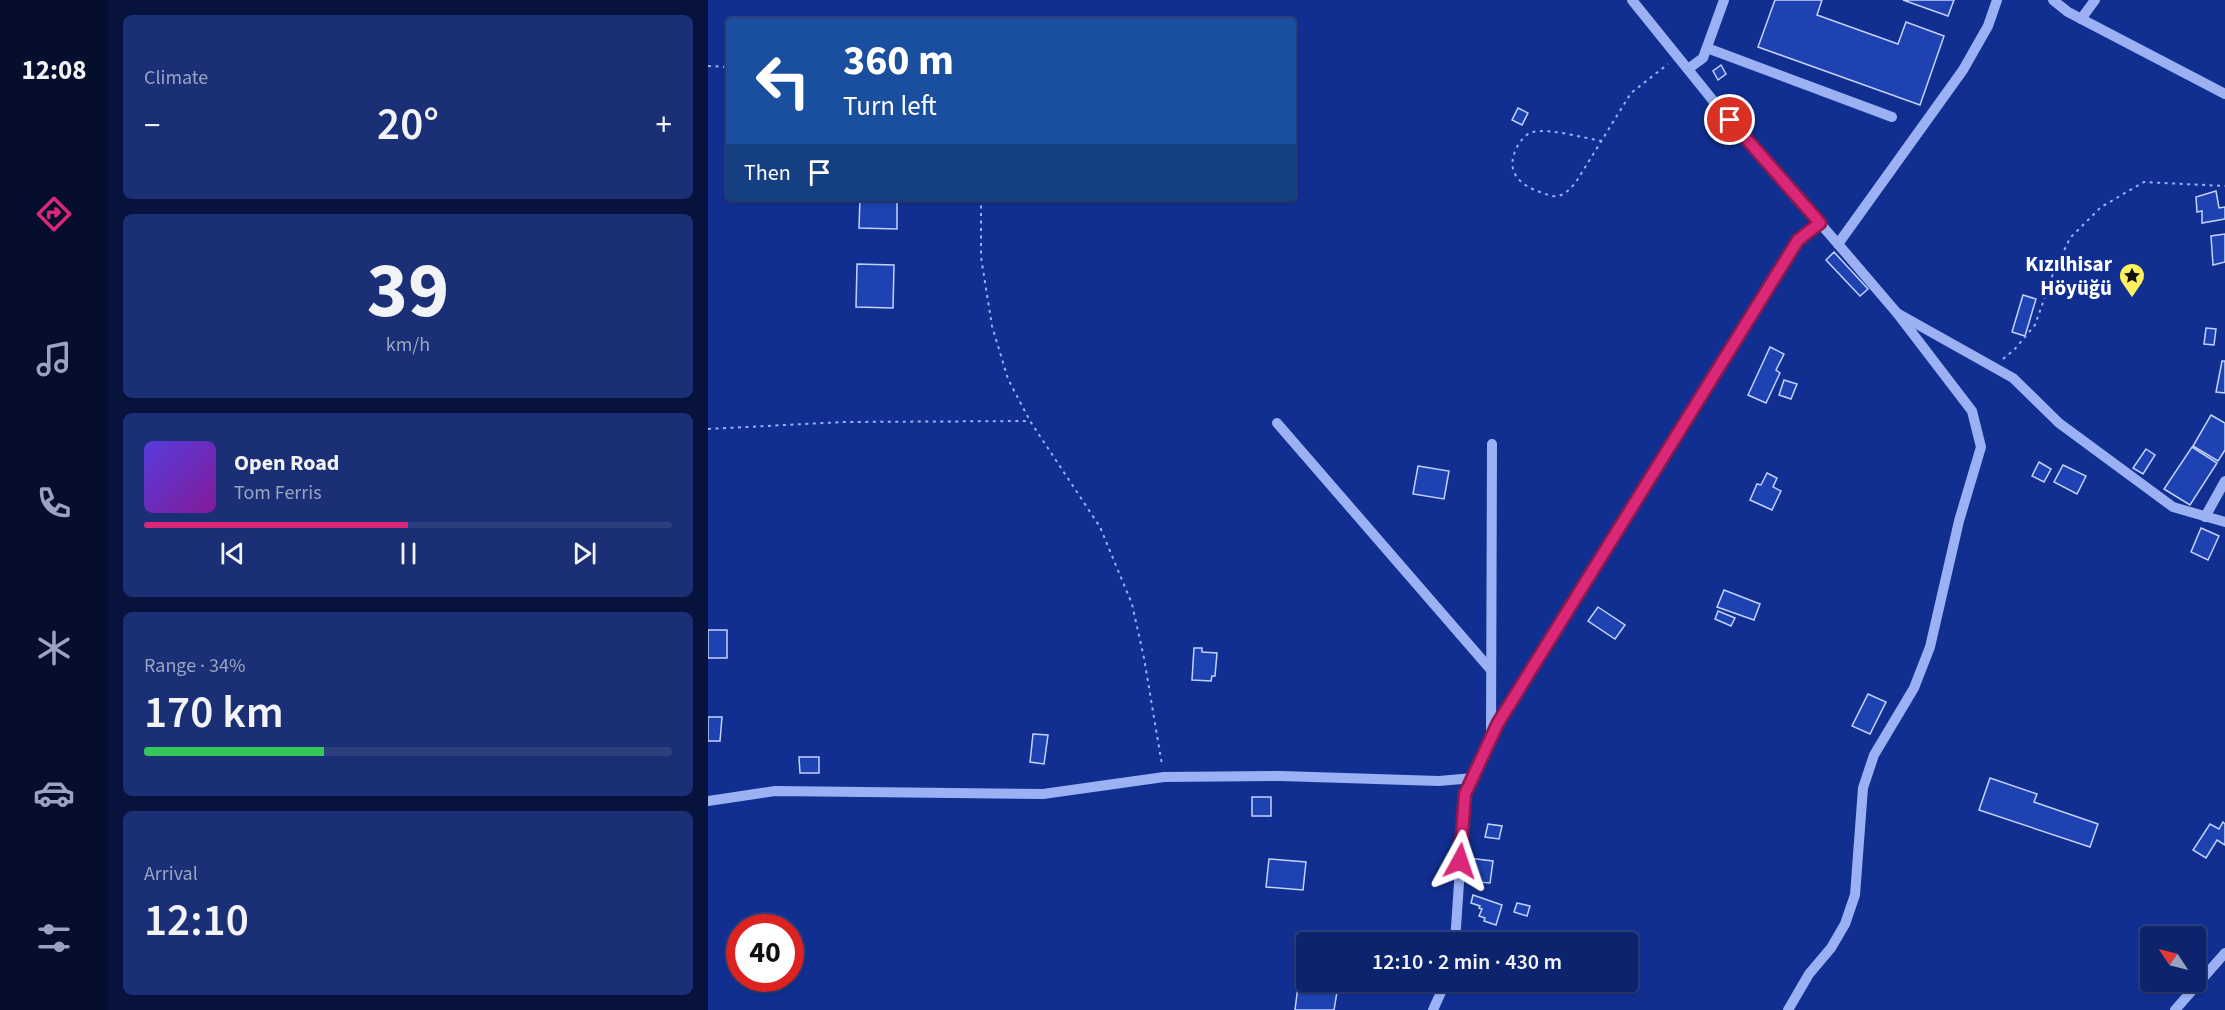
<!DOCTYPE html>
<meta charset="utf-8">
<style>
body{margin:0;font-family:"Source Sans 3",sans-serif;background:#1a2f75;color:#f1f3f6;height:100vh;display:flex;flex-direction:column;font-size:22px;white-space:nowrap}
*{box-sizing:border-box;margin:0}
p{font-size:20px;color:#9aa4c2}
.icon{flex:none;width:33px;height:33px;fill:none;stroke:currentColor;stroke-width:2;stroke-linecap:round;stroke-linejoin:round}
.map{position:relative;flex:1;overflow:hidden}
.drawer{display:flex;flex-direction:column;gap:15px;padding:15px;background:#07133c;width:600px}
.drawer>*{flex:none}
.banner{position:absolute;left:18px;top:18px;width:570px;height:183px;border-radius:6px;box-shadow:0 2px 4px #0004,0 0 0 2px #2c4080;background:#1a4fa0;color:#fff;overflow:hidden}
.needle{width:39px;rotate:305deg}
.controls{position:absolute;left:1432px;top:926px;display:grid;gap:12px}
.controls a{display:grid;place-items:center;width:66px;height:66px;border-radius:6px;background:#0c236d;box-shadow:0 2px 4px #0004,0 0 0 2px #2c4080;font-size:30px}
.speed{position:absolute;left:18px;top:914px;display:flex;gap:12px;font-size:30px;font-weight:700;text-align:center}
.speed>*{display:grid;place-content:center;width:78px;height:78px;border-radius:50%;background:#0c236d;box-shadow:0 2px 4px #0004,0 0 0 2px #2c4080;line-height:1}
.speed .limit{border:9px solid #d22;background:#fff;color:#111}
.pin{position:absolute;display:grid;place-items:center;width:51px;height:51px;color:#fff;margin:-26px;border:3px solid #fff;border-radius:50%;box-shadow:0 2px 6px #0007}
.me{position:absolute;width:66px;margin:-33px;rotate:5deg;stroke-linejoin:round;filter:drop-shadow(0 0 4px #0008)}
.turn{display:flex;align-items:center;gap:21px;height:126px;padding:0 18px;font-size:27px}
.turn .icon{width:78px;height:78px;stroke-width:2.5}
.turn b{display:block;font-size:42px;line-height:51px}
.then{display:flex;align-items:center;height:57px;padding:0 18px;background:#0003;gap:12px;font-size:22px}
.big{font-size:45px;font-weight:600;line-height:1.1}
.drawer .widget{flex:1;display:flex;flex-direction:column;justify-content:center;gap:9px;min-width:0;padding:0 21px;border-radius:9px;background:#1a2f75}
.drawer .dial{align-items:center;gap:0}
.dial b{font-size:78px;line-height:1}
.song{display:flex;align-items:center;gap:18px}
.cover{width:72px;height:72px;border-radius:9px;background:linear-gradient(135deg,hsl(250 70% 55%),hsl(290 70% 35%))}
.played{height:6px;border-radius:3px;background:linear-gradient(90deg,#db2777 50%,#2c4080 50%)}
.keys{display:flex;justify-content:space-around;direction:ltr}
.heat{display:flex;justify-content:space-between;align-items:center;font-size:33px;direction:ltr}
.charge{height:9px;border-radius:4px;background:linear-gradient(90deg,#34c759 34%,#2c4080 0)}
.trip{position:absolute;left:588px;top:932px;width:342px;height:60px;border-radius:6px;background:#0c236d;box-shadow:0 2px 4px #0004,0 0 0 2px #2c4080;font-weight:600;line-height:60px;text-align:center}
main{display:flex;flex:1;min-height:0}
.tab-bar{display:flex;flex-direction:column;width:108px;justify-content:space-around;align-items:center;background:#050e2c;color:#9aa4c2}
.tab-bar .icon{width:42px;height:42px}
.tab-bar .active{color:#db2777}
.tab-bar b{font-size:27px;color:#f1f3f6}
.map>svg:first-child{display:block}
.building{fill:#1e42b1;stroke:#c3d2fd;stroke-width:1.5}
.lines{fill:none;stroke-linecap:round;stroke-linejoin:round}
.path{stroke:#9bb1f3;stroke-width:2;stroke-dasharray:3 4.5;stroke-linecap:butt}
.minor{stroke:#9bb1f3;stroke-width:10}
.route-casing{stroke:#8e194d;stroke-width:15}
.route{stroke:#db2777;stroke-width:10}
.labels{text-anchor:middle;stroke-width:6;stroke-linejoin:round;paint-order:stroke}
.poi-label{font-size:21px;font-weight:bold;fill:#fff;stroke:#102f91;text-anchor:end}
</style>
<main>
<nav class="tab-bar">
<b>12:08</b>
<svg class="icon active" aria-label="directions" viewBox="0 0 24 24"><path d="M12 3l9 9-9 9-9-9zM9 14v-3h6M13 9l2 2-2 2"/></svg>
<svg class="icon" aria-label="music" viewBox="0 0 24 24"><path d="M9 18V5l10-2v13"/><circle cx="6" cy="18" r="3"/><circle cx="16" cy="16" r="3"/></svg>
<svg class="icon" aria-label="phone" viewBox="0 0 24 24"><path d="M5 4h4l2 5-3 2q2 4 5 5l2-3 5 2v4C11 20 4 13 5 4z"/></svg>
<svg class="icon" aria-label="climate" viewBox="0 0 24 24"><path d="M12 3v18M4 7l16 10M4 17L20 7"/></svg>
<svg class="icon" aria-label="car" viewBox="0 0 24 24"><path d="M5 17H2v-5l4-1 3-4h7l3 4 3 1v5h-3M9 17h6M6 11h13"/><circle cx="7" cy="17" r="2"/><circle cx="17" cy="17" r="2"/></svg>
<svg class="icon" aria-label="filters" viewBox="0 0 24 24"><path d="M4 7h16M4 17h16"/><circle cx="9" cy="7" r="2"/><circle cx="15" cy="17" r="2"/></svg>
</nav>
<section class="drawer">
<div class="widget"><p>Climate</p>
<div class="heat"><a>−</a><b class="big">20°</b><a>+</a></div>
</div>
<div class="widget dial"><b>39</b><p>km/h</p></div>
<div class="widget">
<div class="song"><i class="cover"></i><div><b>Open Road</b><p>Tom Ferris</p></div></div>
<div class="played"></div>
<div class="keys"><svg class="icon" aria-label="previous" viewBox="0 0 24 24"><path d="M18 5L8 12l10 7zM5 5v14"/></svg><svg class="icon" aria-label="pause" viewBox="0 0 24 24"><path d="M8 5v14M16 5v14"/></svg><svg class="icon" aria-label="next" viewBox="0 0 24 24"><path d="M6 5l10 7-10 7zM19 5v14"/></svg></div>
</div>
<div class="widget"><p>Range · 34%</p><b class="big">170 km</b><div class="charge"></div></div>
<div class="widget"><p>Arrival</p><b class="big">12:10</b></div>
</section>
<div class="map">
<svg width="1517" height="1010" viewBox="0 0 1517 1010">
<rect width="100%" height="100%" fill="#102f91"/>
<g class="building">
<path d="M1067,0H1114L1109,15L1190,44L1198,22L1236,36L1212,105L1050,47Z"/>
<path d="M1195,0H1246L1240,16Z"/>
<path d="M1013,65L1018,74L1010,80L1005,71Z"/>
<path d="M810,108L820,113L814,125L804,120Z"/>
<path d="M1508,191L1511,208L1517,207V219L1494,223V211L1489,212L1488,197Z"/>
<path d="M152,198H189V229L151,228Z"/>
<path d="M1517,234V262L1505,265L1503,236Z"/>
<path d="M1126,252L1160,289L1152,296L1118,260Z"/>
<path d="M149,264L186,265L185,308L148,307Z"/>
<path d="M1315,295L1328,299L1317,336L1304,332Z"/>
<path d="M1498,328L1508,329L1506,345L1496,344Z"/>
<path d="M1062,347L1076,354L1068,370L1072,373L1058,403L1040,395Z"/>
<path d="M1514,361H1517V393L1508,392Z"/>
<path d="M1076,380L1089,384L1083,399L1071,395Z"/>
<path d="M1503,415L1517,423V450L1510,461L1485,446Z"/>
<path d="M1484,447L1509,463L1482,505L1456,489Z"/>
<path d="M1438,449L1447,455L1435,474L1425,468Z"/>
<path d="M1331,462L1343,469L1336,482L1324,476Z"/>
<path d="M1355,465L1378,476L1369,494L1346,482Z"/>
<path d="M710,466L741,471L736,499L705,494Z"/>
<path d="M1059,473L1069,478L1065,487L1073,491L1064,510L1042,500L1049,484L1053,485Z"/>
<path d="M1493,528L1511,536L1500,560L1483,552Z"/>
<path d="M1016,590L1052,604L1046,620L1009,607Z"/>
<path d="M890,607L917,625L907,639L880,621Z"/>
<path d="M1010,611L1027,618L1023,626L1007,619Z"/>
<rect x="0" y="630" width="19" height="28"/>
<path d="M486,648H494V652L509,653L507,676H504L503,681L484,680Z"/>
<path d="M1160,694L1178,702L1162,734L1144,726Z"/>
<path d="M0,717H14L12,741H0Z"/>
<path d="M325,734L340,735L336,764L322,762Z"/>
<path d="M91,757H111V773H92Z"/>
<path d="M1282,778L1329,794L1326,802L1390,824L1382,847L1271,810Z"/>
<rect x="544" y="797" width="19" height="19"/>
<path d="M1515,822L1517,824V845L1509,840L1498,858L1485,850L1502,824L1511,829Z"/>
<path d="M780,824L794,826L791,839L777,837Z"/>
<path d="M760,858L785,861L782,883L758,881Z"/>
<path d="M561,859L598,862L595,890L558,887Z"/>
<path d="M765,895L794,905L788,925L776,921L777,918L771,916L774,909L771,908L772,906L763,903Z"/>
<path d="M809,903L822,906L819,916L806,912Z"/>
<path d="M590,986L629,992L626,1010H587Z"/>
</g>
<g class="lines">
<g class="path">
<path d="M0,66L21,67"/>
<path d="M894,141C875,138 843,128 825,132C819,133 812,141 809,147C797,171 810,184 832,192C838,194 844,197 850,196C858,194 863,188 868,182L923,93L960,64"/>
<path d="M273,198V257L284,326L300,379L322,421L392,527L424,604L436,658L454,765"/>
<path d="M1295,359L1306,350L1327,325L1345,274L1362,238L1393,207L1436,182L1517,186"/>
<path d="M0,429L135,422L321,421"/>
</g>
<g class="minor">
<path d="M924,0L1007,103L1130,244L1255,70L1280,26L1289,0"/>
<path d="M1345,0L1360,12L1517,94"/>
<path d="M1373,19L1387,0"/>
<path d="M999,48L1184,117"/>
<path d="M980,69L995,58L1016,0"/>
<path d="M1130,244L1189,313L1305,378L1351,423L1465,507L1517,522"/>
<path d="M569,423L783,670"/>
<path d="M1497,517L1517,481"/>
<path d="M783,736L784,444"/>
<path d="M0,801L67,791L335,794L456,777L573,776L731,781L765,778"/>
<path d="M747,942L757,794L790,723L1090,240L1112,223"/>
<path d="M725,1010L738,981"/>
<path d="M1080,1010L1101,974L1123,948L1137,924L1147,895L1155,788L1166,755L1206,688L1222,647L1251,521L1273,447L1264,411L1189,313"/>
<path d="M1467,1010L1517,953"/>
</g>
</g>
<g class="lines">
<defs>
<path id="route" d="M752,861L757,794L790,723L1090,240L1112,223L1022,120"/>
</defs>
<use href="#route" class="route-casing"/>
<use href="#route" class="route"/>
</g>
<defs>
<symbol id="sight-pin" viewBox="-11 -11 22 30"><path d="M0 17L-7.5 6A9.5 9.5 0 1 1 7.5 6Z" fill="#fff15d" stroke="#102f91"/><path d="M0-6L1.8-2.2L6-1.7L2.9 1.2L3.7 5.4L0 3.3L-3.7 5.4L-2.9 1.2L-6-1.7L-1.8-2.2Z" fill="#111"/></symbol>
</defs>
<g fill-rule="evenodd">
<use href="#sight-pin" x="1409" y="261" width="30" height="40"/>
</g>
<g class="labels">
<g class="poi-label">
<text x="1404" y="271">Kızılhisar<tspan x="1404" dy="24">Höyüğü</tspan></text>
</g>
</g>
</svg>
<div class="controls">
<a><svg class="needle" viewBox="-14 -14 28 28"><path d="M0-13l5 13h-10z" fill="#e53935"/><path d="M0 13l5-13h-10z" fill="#9aa4c2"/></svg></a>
</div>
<div class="speed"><div class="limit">40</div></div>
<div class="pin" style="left:1022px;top:120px;background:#d93025"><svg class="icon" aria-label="arrive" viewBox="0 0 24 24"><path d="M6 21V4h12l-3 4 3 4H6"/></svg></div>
<svg class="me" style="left:752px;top:861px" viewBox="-20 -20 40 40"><path d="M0-17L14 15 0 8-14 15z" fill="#db2777" stroke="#fff" stroke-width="4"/></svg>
<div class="trip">12:10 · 2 min · 430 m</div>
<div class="banner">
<div class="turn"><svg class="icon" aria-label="left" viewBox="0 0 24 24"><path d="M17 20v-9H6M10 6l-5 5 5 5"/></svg><div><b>360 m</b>Turn left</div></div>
<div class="then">Then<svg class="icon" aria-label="arrive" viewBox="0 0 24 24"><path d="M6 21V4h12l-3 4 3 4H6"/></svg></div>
</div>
</div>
</main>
